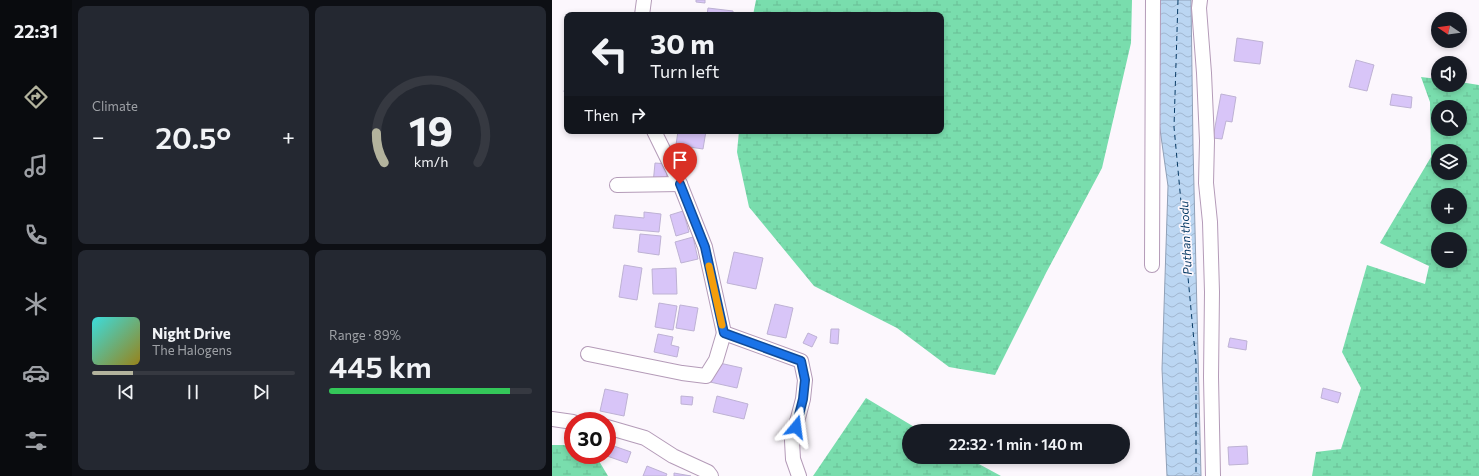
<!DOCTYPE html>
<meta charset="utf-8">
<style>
body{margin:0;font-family:Commissioner,sans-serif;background:#242831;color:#f1f3f6;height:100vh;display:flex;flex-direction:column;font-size:15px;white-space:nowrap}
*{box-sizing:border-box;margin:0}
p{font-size:13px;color:#9ea1a6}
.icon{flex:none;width:22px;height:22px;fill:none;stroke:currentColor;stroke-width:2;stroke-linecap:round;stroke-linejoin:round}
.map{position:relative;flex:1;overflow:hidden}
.side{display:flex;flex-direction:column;gap:6px;padding:6px;background:#0d0f14;width:480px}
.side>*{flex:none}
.top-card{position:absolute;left:12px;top:12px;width:380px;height:122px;border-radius:8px;box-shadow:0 2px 6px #0003;background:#171b24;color:#f1f3f6;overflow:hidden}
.needle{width:26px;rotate:283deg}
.fabs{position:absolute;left:879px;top:12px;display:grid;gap:8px}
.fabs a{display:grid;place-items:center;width:36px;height:36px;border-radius:50%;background:#171b24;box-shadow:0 2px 6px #0003;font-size:20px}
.speed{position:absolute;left:12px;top:412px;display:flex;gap:8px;font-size:20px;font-weight:700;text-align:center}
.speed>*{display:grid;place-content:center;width:52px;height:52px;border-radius:50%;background:#171b24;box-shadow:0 2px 6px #0003;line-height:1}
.speed .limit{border:6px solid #d22;background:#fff;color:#111}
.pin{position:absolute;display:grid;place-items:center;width:34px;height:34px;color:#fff;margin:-41px -17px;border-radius:50% 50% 50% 0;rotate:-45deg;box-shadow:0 0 4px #0007}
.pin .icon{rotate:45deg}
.me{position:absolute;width:44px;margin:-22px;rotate:16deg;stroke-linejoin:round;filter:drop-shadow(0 0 3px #0008)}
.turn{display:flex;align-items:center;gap:14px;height:84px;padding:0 20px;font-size:18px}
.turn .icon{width:52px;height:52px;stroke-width:2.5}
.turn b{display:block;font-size:28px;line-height:34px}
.then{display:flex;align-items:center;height:38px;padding:0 20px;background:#0003;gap:8px;font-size:15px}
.big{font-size:30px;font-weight:600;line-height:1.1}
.side .card{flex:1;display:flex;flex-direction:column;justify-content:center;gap:6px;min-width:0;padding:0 14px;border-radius:8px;background:#242831}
.side .dial{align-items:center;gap:0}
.dial svg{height:104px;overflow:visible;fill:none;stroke:#363941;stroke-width:7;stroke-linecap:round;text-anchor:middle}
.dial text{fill:#f1f3f6;stroke:none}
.song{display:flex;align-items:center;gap:12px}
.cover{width:48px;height:48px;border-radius:6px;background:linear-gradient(135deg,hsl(180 70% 55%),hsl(50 70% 35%))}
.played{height:4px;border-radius:2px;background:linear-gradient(90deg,#b3b39d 20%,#363941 20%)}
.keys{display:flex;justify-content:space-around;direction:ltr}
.heat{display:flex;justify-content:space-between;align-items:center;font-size:22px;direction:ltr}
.charge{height:6px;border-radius:3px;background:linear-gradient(90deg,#34c759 89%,#363941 0)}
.side .tiles{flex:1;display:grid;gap:6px;grid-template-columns:repeat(2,1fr)}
.trip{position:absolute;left:350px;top:424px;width:228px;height:40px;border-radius:20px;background:#171b24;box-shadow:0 2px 6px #0003;font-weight:600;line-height:40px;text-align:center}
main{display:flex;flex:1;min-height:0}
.menu{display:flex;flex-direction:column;width:72px;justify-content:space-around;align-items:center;background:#090b0e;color:#9ea1a6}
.menu .icon{width:28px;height:28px}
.menu .active{color:#b3b39d}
.menu b{font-size:18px;color:#f1f3f6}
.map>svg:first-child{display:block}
.wetland{fill:url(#wetland-marsh);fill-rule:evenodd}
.water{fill:url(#water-waves);stroke:#90a0b7}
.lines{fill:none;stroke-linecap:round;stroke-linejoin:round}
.ferry{stroke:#073a65;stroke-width:1;stroke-dasharray:5 4;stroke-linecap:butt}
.building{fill:#d8c5f8;stroke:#beb2d4}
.minor-casing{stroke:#b49bb8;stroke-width:16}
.minor{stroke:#fff;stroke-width:14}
.route-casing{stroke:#114b97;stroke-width:10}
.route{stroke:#1a73e8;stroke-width:7}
.slow{stroke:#f59e0b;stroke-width:7}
.labels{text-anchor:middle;stroke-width:3.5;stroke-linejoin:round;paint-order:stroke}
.water-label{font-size:12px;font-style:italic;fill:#073a65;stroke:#fcf7fd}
</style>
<main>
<nav class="menu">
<b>22:31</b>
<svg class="icon active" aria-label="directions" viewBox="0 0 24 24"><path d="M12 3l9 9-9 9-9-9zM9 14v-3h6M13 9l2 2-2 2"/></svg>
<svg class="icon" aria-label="music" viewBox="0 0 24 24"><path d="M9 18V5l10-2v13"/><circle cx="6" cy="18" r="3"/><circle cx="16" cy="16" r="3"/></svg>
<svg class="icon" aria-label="phone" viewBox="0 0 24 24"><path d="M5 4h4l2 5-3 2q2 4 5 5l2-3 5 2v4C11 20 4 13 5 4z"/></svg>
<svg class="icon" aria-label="climate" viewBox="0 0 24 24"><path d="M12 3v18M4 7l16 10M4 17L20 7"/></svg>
<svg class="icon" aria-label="car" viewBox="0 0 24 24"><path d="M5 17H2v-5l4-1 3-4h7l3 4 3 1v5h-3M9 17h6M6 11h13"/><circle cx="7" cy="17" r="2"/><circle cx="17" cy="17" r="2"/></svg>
<svg class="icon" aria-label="filters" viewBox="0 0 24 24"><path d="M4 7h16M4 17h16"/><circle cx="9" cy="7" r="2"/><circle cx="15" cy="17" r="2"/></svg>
</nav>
<section class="side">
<div class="tiles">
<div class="card"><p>Climate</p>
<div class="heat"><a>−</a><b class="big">20.5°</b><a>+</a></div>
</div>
<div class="card dial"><svg viewBox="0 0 100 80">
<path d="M14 69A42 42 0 1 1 86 69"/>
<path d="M14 69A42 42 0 0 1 8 46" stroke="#b3b39d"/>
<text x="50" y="56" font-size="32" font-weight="700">19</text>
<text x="50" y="72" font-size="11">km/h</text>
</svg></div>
<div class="card">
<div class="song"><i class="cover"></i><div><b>Night Drive</b><p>The Halogens</p></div></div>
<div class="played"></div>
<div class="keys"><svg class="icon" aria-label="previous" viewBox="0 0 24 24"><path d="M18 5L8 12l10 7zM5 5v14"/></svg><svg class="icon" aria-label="pause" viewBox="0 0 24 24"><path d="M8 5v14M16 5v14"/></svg><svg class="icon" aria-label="next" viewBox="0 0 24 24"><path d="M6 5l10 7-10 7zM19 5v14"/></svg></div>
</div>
<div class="card"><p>Range · 89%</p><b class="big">445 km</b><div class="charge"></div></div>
</div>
</section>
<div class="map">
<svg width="927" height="476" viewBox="0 0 927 476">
<defs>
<pattern id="wetland-marsh" width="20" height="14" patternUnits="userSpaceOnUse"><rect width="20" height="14" fill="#79ddad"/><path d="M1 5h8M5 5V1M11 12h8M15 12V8" fill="none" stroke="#69bd95"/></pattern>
<pattern id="water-waves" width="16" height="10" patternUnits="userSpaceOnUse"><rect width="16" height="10" fill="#bbd6f2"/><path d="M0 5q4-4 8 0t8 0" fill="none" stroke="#a1b7d0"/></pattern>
</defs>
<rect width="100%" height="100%" fill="#fcf7fd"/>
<g class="wetland">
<path d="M204,0H580L579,43L550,168L494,273L443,375L397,367L345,328L262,286L197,207L185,152L187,131H389V15H201Z"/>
<path d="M869,77L886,79V85H908V82L927,85V476H760L764,452L789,449L809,388L790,352L815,265L873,284L877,266L828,243L879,157L878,102ZM886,107H908V129H886ZM886,151H908V173H886ZM886,195H908V217H886ZM886,239H908V261H886Z"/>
<path d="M314,398L369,431H357V457H414L449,476H261Z"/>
<path d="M0,445H12L21,448V455L44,456L56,476H0Z"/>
</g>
<path class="water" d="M603,0H639L641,147L649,476H615L610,369L616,186L606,115Z"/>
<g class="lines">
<path class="ferry" d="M626,0L622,127L644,363V476"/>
</g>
<g class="building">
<path d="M144,0H153V3L144,2Z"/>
<path d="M156,8L181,11V15H155Z"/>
<path d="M685,38L711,42L708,64L682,61Z"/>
<path d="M804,60L822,65L815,91L797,87Z"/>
<path d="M15,77V93L12,92Z"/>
<path d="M669,94L684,97L680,122L674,121L670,139L661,138Z"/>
<path d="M840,94L860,97L859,108L838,105Z"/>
<path d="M126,131H154L151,149L124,145Z"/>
<path d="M103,163L116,164L113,186L101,184Z"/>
<path d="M131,211L137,232L124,236L118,215Z"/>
<path d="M92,212L109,214L107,232L61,228L63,215L92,218Z"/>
<path d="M88,234L109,236L107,255L86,252Z"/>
<path d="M141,237L146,259L129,263L123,242Z"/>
<path d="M182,252L211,258L204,289L175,283Z"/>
<path d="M72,265L90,268L85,300L67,297Z"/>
<path d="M124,268L125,294H101L100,269Z"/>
<path d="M107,303L125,306L121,330L103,327Z"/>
<path d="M223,304L241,308L234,338L215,334Z"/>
<path d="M128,305L146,308L142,331L124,328Z"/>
<path d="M279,329H287L286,344L278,343Z"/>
<path d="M256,333L265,337L260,347L251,343Z"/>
<path d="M106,334L121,337L119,345L127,347L125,357L102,352Z"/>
<path d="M678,338L695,341L694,350L676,347Z"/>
<path d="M163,362L190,368L185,388L158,382Z"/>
<path d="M771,388L789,393L786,403L769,398Z"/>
<path d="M53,389L76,394L72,416L48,411Z"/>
<path d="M129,396L141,397L140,405L129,404Z"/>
<path d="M165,396L196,404L192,419L161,412Z"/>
<path d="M59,445L79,452L75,463L55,456Z"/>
<path d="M695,446L696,464L677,465L676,447Z"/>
<path d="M95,466L115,474L114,476H91Z"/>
<path d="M122,473L139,476H122Z"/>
</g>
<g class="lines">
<defs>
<g id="minor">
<path d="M648,0L647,8L652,73L655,141L654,183L658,222L660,292L659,377L661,476"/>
<path d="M90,15L92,0"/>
<path d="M102,131L128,184L153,247L172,333L249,361L253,380L251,399L240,441L241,459L247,476"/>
<path d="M65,185L128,184"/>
<path d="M600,265L601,0"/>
<path d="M36,354L130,373L154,376L164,360L172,333"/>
<path d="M0,419L21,422"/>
<path d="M55,427L93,438L121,456L156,472L159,476"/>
</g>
</defs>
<use href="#minor" class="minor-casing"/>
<use href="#minor" class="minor"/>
</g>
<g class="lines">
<defs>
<path id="route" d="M128,184L153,247L172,333L249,361L253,380L251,399L244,427"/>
</defs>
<use href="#route" class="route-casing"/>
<use href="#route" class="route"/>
<path class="slow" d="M157,266L170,325"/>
</g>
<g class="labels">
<g class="water-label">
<text transform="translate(634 238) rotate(-93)" y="4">Puthan thodu</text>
</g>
</g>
</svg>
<div class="fabs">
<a><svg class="needle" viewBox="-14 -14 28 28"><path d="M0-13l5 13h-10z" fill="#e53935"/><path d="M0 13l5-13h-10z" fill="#9ea1a6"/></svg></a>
<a><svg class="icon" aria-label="sound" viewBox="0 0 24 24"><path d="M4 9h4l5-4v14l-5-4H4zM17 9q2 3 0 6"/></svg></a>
<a><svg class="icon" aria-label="search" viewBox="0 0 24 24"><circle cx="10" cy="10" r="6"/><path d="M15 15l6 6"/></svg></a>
<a><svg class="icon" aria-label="layers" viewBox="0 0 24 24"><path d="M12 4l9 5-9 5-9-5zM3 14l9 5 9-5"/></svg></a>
<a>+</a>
<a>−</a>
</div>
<div class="speed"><div class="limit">30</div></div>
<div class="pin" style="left:128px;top:184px;background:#d93025"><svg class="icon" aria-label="arrive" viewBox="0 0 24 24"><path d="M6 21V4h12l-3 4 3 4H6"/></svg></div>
<svg class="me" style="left:244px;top:427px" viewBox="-20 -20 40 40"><path d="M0-17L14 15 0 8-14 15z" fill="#1a73e8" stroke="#fff" stroke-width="4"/></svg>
<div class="trip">22:32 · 1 min · 140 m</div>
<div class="top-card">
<div class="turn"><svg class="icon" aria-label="left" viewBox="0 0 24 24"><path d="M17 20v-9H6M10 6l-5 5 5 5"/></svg><div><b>30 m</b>Turn left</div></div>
<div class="then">Then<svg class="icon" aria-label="right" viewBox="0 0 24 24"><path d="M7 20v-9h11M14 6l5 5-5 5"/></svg></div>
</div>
</div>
</main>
